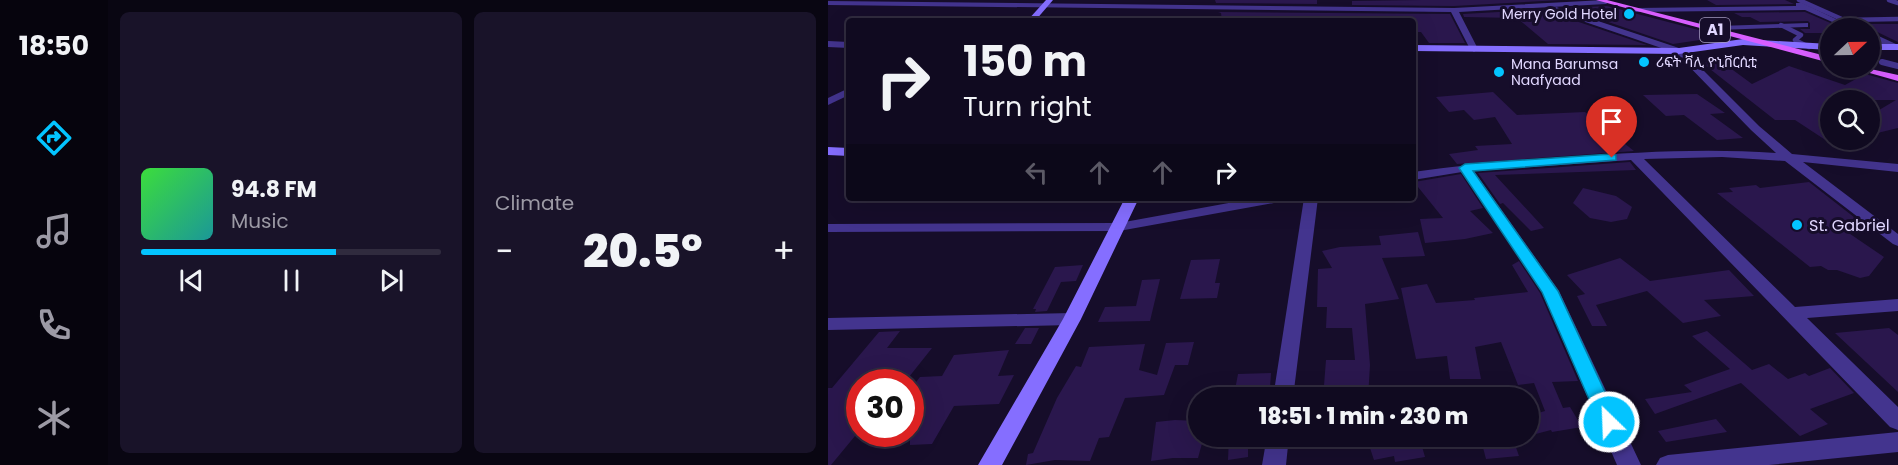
<!DOCTYPE html>
<meta charset="utf-8">
<style>
body{margin:0;font-family:Poppins,"Noto Sans Ethiopic",sans-serif;background:#191329;color:#f1f3f6;height:100vh;display:flex;flex-direction:column;font-size:22px;white-space:nowrap}
*{box-sizing:border-box;margin:0}
p{font-size:20px;color:#9c9aa5}
.icon{flex:none;width:33px;height:33px;fill:none;stroke:currentColor;stroke-width:2;stroke-linecap:round;stroke-linejoin:round}
.map{position:relative;flex:1;overflow:hidden}
.panel{display:flex;flex-direction:column;gap:12px;padding:12px;background:#090612;width:720px}
.panel>*{flex:none}
.hud{position:absolute;left:18px;top:18px;width:570px;height:183px;border-radius:6px;box-shadow:0 6px 24px #0002,0 0 0 2px #302b3e;background:#100a20;color:#f1f3f6;overflow:hidden}
.needle{width:39px;rotate:68deg}
.tools{position:absolute;left:992px;top:18px;display:grid;gap:12px}
.tools a{display:grid;place-items:center;width:60px;height:60px;border-radius:50%;background:#100a20;box-shadow:0 6px 24px #0002,0 0 0 2px #302b3e;font-size:30px}
.speed{position:absolute;left:18px;top:369px;display:flex;gap:12px;font-size:30px;font-weight:700;text-align:center}
.speed>*{display:grid;place-content:center;width:78px;height:78px;border-radius:50%;background:#100a20;box-shadow:0 6px 24px #0002,0 0 0 2px #302b3e;line-height:1}
.speed .limit{border:9px solid #d22;background:#fff;color:#111}
.pin{position:absolute;display:grid;place-items:center;width:51px;height:51px;color:#fff;margin:-62px -26px;border-radius:50% 50% 50% 0;rotate:-45deg;box-shadow:0 0 6px #0007}
.pin .icon{rotate:45deg}
.me{position:absolute;width:66px;margin:-33px;rotate:336deg;stroke-linejoin:round;filter:drop-shadow(0 0 4px #0008)}
.turn{display:flex;align-items:center;gap:21px;height:126px;padding:0 18px;font-size:27px}
.turn .icon{width:78px;height:78px;stroke-width:2.5}
.turn b{display:block;font-size:42px;line-height:51px}
.lanes{display:flex;align-items:center;height:57px;padding:0 18px;background:#0003;justify-content:center;gap:30px;direction:ltr}
.lanes .off{opacity:.35}
.big{font-size:45px;font-weight:800;line-height:1.1}
.panel .card{flex:1;display:flex;flex-direction:column;justify-content:center;gap:9px;min-width:0;padding:0 21px;border-radius:9px;background:#191329}
.song{display:flex;align-items:center;gap:18px}
.cover{width:72px;height:72px;border-radius:9px;background:linear-gradient(135deg,hsl(120 70% 55%),hsl(180 70% 35%))}
.played{height:6px;border-radius:3px;background:linear-gradient(90deg,#03c4ff 65%,#302b3e 65%)}
.keys{display:flex;justify-content:space-around;direction:ltr}
.heat{display:flex;justify-content:space-between;align-items:center;font-size:33px;direction:ltr}
.panel .tiles{flex:1;display:grid;gap:12px;grid-template-columns:repeat(2,1fr)}
.trip{position:absolute;left:360px;top:387px;width:351px;height:60px;border-radius:30px;background:#100a20;box-shadow:0 6px 24px #0002,0 0 0 2px #302b3e;font-weight:800;line-height:60px;text-align:center}
main{display:flex;flex:1;min-height:0}
.menu{display:flex;flex-direction:column;width:108px;justify-content:space-around;align-items:center;background:#06040d;color:#9c9aa5}
.menu .icon{width:42px;height:42px}
.menu .on{color:#03c4ff}
.menu b{font-size:27px;color:#f1f3f6}
.map>svg:first-child{display:block}
.building{fill:#2a174d}
.lines{fill:none;stroke-linecap:round;stroke-linejoin:round}
.lane-far1{stroke:#43348e;stroke-width:4.5}
.lane{stroke:#43348e;stroke-width:6}
.street{fill:#43348e;fill-rule:evenodd}
.secondary{fill:#856eff;fill-rule:evenodd}
.primary{fill:#d85eff;fill-rule:evenodd}
.route{fill:#03c4ff;stroke:#027fa6;stroke-width:1.5}
.poi-dot{fill:#03c4ff;stroke:#160d2a;stroke-width:2}
.labels{text-anchor:middle;stroke-width:6;stroke-linejoin:round;paint-order:stroke}
.far-poi-label{font-size:14px;fill:#e1d7ff;stroke:#160d2a;text-anchor:start}
.shield{fill:#160d2a;stroke:#a49abf;stroke-width:1.5}
.shield-label{font-size:15px;font-weight:bold;fill:#e1d7ff}
.poi-label{font-size:16px;fill:#e1d7ff;stroke:#160d2a;text-anchor:start}
</style>
<main>
<nav class="menu">
<b>18:50</b>
<svg class="icon on" aria-label="directions" viewBox="0 0 24 24"><path d="M12 3l9 9-9 9-9-9zM9 14v-3h6M13 9l2 2-2 2"/></svg>
<svg class="icon" aria-label="music" viewBox="0 0 24 24"><path d="M9 18V5l10-2v13"/><circle cx="6" cy="18" r="3"/><circle cx="16" cy="16" r="3"/></svg>
<svg class="icon" aria-label="phone" viewBox="0 0 24 24"><path d="M5 4h4l2 5-3 2q2 4 5 5l2-3 5 2v4C11 20 4 13 5 4z"/></svg>
<svg class="icon" aria-label="climate" viewBox="0 0 24 24"><path d="M12 3v18M4 7l16 10M4 17L20 7"/></svg>
</nav>
<section class="panel">
<div class="tiles">
<div class="card">
<div class="song"><i class="cover"></i><div><b>94.8 FM</b><p>Music</p></div></div>
<div class="played"></div>
<div class="keys"><svg class="icon" aria-label="previous" viewBox="0 0 24 24"><path d="M18 5L8 12l10 7zM5 5v14"/></svg><svg class="icon" aria-label="pause" viewBox="0 0 24 24"><path d="M8 5v14M16 5v14"/></svg><svg class="icon" aria-label="next" viewBox="0 0 24 24"><path d="M6 5l10 7-10 7zM19 5v14"/></svg></div>
</div>
<div class="card"><p>Climate</p>
<div class="heat"><a>−</a><b class="big">20.5°</b><a>+</a></div>
</div>
</div>
</section>
<div class="map">
<svg width="1070" height="465" viewBox="0 0 1070 465">
<rect width="100%" height="100%" fill="#160d2a"/>
<g class="building">
<path d="M387,0H489V4L388,3Z"/>
<path d="M593,0H734L626,6L524,5V1Z"/>
<path d="M879,0H957L966,4L888,5Z"/>
<path d="M779,6L882,33L892,37L845,44L739,8Z"/>
<path d="M724,9V13L819,45L720,44L689,18L636,17L635,14Z"/>
<path d="M390,12L622,14L637,43H601L593,32H585V19L394,21L393,13Z"/>
<path d="M977,12L1014,28H1002V33H977L972,29H982V23L980,21L932,22L922,17H914L906,13Z"/>
<path d="M1030,24H1070V42L1041,28H1032Z"/>
<path d="M873,62H894L924,84L961,66L1017,85L1037,74L1070,83V128L1041,135V116L1068,100H1002V143L967,120H947Z"/>
<path d="M665,92L689,115L757,112L806,151L629,164L621,154L650,150L647,146L684,144L667,117L646,120L636,110L621,112L608,97Z"/>
<path d="M869,94L897,113L882,114L915,138L889,140L856,115L838,116L815,95Z"/>
<path d="M802,162L808,170L667,175L716,228L703,231L675,203L672,204L650,173Z"/>
<path d="M633,174L655,208L642,211L665,233L637,239L597,243L592,219L615,218L586,182Z"/>
<path d="M981,182L1031,221L1006,223L1056,257L1041,276L1032,278L1009,270H1000L993,266L982,267L889,193L905,192L901,188L928,185L932,188Z"/>
<path d="M755,188L788,196L804,207L799,219L783,222L762,218L745,203Z"/>
<path d="M590,232L597,256L554,258L571,299L537,304L542,365L540,398H495L498,360H527L524,328H498L499,307H489L490,269L504,268L494,251L512,247L553,245L551,236Z"/>
<path d="M792,258L822,281L901,270L926,296L876,300L893,316L855,323L819,291L768,305L779,326H764L749,296L757,294L739,275Z"/>
<path d="M392,259L387,283H392L389,298L352,299L363,260Z"/>
<path d="M691,261L712,293L750,381L724,382L735,408L742,407L754,427L724,432L723,430L700,436V416L717,411L706,383L690,385L673,342L647,347L653,379H622L619,356L588,359L573,288L599,284L608,303L647,300L646,298L700,292L684,265Z"/>
<path d="M255,265L248,281L233,282L219,311L207,312L208,309H205L227,267Z"/>
<path d="M332,279L322,321L270,322L277,307L308,306L314,280Z"/>
<path d="M197,328H211L203,344H187Z"/>
<path d="M1061,328L1070,335V392L1007,333Z"/>
<path d="M72,331L59,348H104L77,382H32V436H27L3,465H0V388H4L51,332Z"/>
<path d="M879,331L924,370L941,364L960,379L977,373L981,376L1002,368L1026,393L982,409L1000,424L972,436L913,383L827,414L817,399L864,392L856,385L902,369L864,336Z"/>
<path d="M366,342L360,365H347L336,395L297,398L281,437L271,438L262,461L227,460L198,465L200,454L205,453L229,398L248,366L253,367L261,347L317,344L311,370L329,375L338,343Z"/>
<path d="M181,350L170,376L186,375L171,404L126,406L104,444L82,445V390L92,377L114,376L126,355Z"/>
<path d="M443,373L442,388L407,390L410,374Z"/>
<path d="M888,419L899,432L838,442L830,431Z"/>
<path d="M347,420L370,421V436H376L370,458H345L323,461L328,422Z"/>
<path d="M401,436H420V457L400,460Z"/>
<path d="M538,436H591L597,457L567,462L566,456L546,460Z"/>
<path d="M652,436H684L691,456L658,459Z"/>
</g>
<g class="lines">
<g class="lane-far1">
<path d="M971,0L1016,20L1018,24L1028,28"/>
<path d="M1061,0L1070,3"/>
<path d="M1016,20L1070,19"/>
<path d="M953,25L973,35L967,40L981,47"/>
<path d="M1041,34L1067,46"/>
</g>
<path class="lane" d="M1054,62L1070,66"/>
<g class="street">
<path d="M776,0L781,2L778,4L631,12L650,49L646,52L642,49L623,12L0,5V1L626,8Z"/>
<path d="M968,3H974L1027,28H1018L977,10L808,12L804,10L808,8L968,6Z"/>
<path d="M728,7L854,49L931,126L964,154L1070,164V172L975,162L1070,234V246L1065,244L957,161L894,157L816,159L967,307L1070,299V311L979,318L1070,407V430L1062,427L803,160L646,171L731,291L813,465H789L714,292L634,172L585,180V172C637,164 688,161 741,157C810,152 878,148 948,153L923,130L848,53L725,11Z"/>
<path d="M46,17L130,19L134,21H43V17Z"/>
<path d="M980,23V27H977L890,30L886,28L890,26Z"/>
<path d="M1041,35L1064,44L1065,46L1061,49L1041,40Z"/>
<path d="M0,41L21,42V48L0,47Z"/>
<path d="M21,88V95L0,105V98Z"/>
<path d="M428,198H458L451,202L291,231L0,232V224L291,223Z"/>
<path d="M476,198H490L465,398H445Z"/>
<path d="M244,313L250,315L253,319L250,323L244,325L0,330V318Z"/>
<path d="M1070,432V452L941,465H828L832,458L840,455Z"/>
<path d="M439,436H461L458,465H434Z"/>
</g>
<g class="secondary">
<path d="M218,0H225L207,21H199Z"/>
<path d="M915,39L1002,44V50L915,45L851,54L585,51V45L851,48Z"/>
<rect x="1041" y="44" width="29" height="6"/>
<path d="M0,147L21,148V156L0,155Z"/>
<path d="M297,198H311L253,319L174,465H150L235,319Z"/>
</g>
<g class="primary">
<path d="M768,0H779L1002,57V63Z"/>
<path d="M1024,68H1038L1070,75V81Z"/>
</g>
</g>
<path class="route" d="M784,154L788,155V160L645,171L730,291L791,422L788,427L781,430L774,427L771,422L714,292L631,168L637,164Z"/>
<g class="poi-dot">
<circle cx="801" cy="14" r="6"/>
<circle cx="816" cy="62" r="6"/>
<circle cx="671" cy="72" r="6"/>
<circle cx="969" cy="225" r="6"/>
</g>
<g class="labels">
<g class="far-poi-label">
<text x="789" y="19" text-anchor="end">Merry Gold Hotel</text>
<text x="828" y="67">ሪፍት ቫሊ ዮኒቨርሲቲ</text>
<text x="683" y="69">Mana Barumsa<tspan x="683" dy="16">Naafyaad</tspan></text>
</g>
<rect class="shield" x="872" y="18" width="30" height="24" rx="4.5"/>
<g class="shield-label">
<text x="887" y="35">A1</text>
</g>
<g class="poi-label">
<text x="981" y="231">St. Gabriel</text>
</g>
</g>
</svg>
<div class="tools">
<a><svg class="needle" viewBox="-14 -14 28 28"><path d="M0-13l5 13h-10z" fill="#e53935"/><path d="M0 13l5-13h-10z" fill="#9c9aa5"/></svg></a>
<a><svg class="icon" aria-label="search" viewBox="0 0 24 24"><circle cx="10" cy="10" r="6"/><path d="M15 15l6 6"/></svg></a>
</div>
<div class="speed"><div class="limit">30</div></div>
<div class="pin" style="left:784px;top:158px;background:#d93025"><svg class="icon" aria-label="arrive" viewBox="0 0 24 24"><path d="M6 21V4h12l-3 4 3 4H6"/></svg></div>
<svg class="me" style="left:781px;top:422px" viewBox="-20 -20 40 40"><circle r="17" fill="#03c4ff" stroke="#fff" stroke-width="3"/><path d="M0-11L8 9 0 5-8 9z" fill="#fff"/></svg>
<div class="trip">18:51 · 1 min · 230 m</div>
<div class="hud">
<div class="turn"><svg class="icon" aria-label="right" viewBox="0 0 24 24"><path d="M7 20v-9h11M14 6l5 5-5 5"/></svg><div><b>150 m</b>Turn right</div></div>
<div class="lanes"><svg class="icon off" aria-label="left" viewBox="0 0 24 24"><path d="M17 20v-9H6M10 6l-5 5 5 5"/></svg><svg class="icon off" aria-label="ahead" viewBox="0 0 24 24"><path d="M12 20V5M6 11l6-6 6 6"/></svg><svg class="icon off" aria-label="ahead" viewBox="0 0 24 24"><path d="M12 20V5M6 11l6-6 6 6"/></svg><svg class="icon" aria-label="right" viewBox="0 0 24 24"><path d="M7 20v-9h11M14 6l5 5-5 5"/></svg></div>
</div>
</div>
</main>
